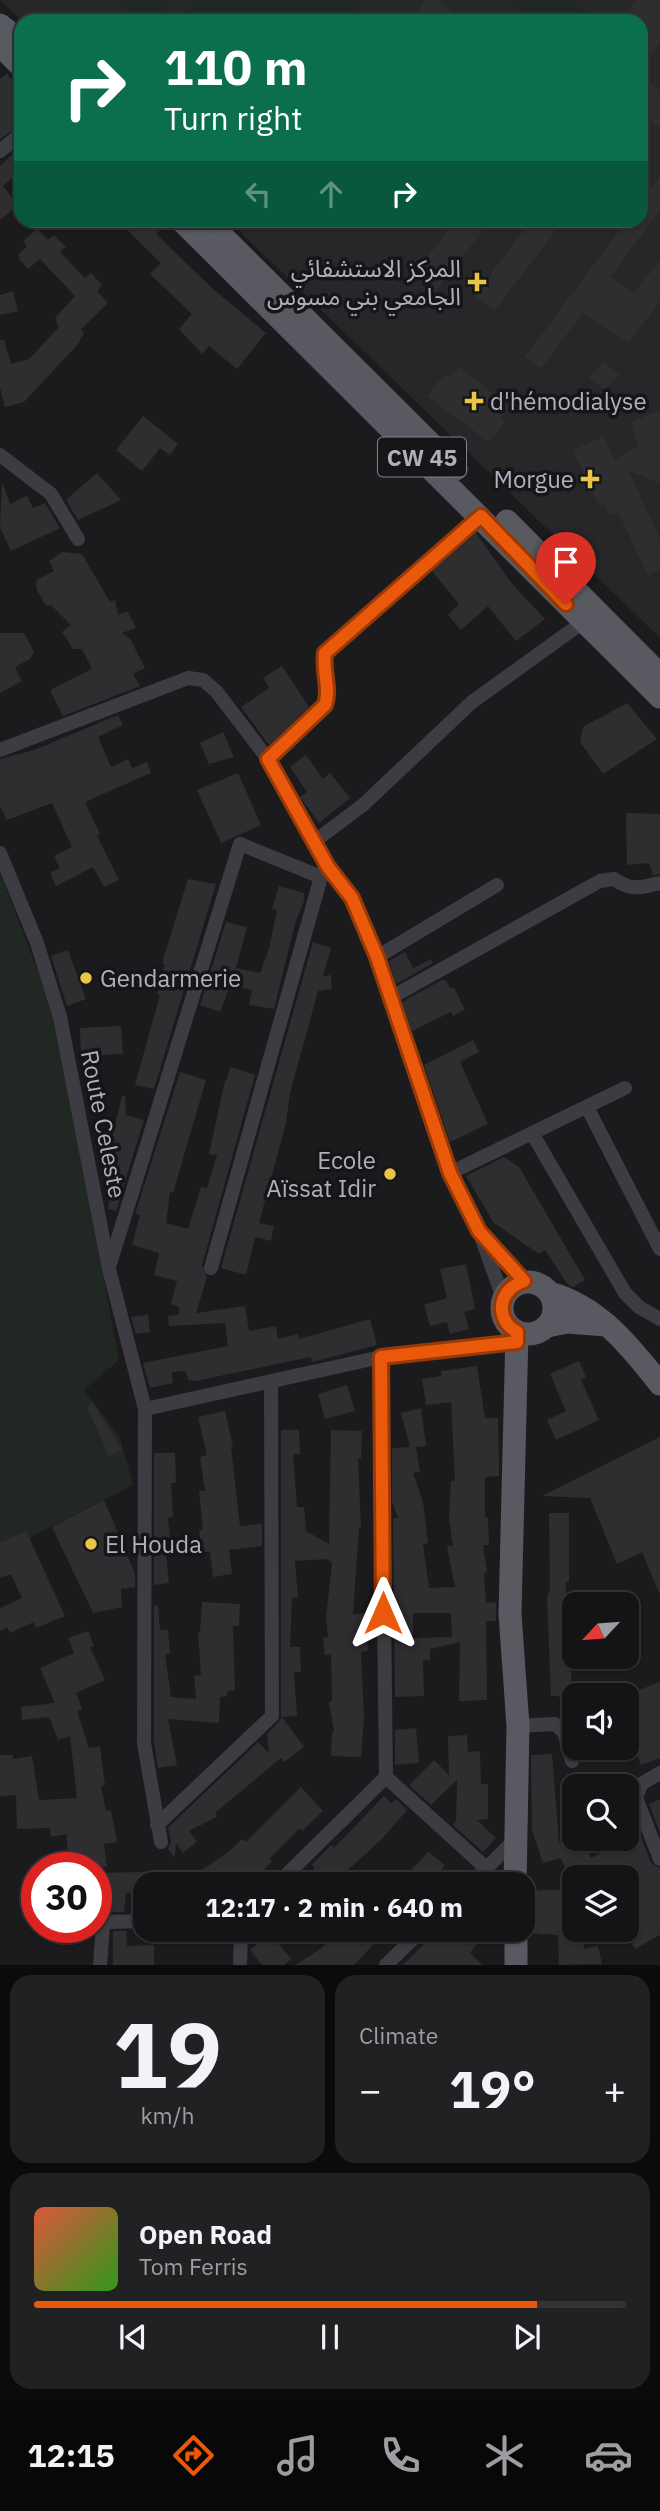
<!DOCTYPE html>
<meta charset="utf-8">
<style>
:root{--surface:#141416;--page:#212123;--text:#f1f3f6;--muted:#9d9ea1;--line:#333335;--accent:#ea580c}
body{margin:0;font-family:"IBM Plex Sans","Noto Sans Arabic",sans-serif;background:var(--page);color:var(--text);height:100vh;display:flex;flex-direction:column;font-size:26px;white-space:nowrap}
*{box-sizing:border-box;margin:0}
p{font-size:23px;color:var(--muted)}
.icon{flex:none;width:38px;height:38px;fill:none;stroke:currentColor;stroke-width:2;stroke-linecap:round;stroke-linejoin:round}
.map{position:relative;height:1965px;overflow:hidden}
.details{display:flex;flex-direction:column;gap:10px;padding:10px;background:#0b0b0c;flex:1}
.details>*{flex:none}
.guide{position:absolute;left:14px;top:14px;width:634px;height:214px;border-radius:21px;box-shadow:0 2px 5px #0004,0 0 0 2px var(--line);background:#0b6e4f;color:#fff;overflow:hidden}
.needle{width:46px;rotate:244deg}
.fabs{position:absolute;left:562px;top:1592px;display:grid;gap:14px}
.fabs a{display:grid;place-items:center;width:77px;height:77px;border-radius:14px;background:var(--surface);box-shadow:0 2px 5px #0004,0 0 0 2px var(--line);font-size:35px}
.speed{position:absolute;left:21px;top:1852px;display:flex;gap:14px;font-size:35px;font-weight:700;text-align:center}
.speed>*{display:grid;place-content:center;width:91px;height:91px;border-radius:50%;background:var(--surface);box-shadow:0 2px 5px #0004,0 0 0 2px var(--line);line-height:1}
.speed .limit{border:10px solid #d22;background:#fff;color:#111}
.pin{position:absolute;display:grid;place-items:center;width:60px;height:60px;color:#fff;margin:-72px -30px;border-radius:50% 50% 50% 0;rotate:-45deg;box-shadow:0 0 7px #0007}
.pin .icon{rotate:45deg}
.me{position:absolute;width:77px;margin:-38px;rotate:0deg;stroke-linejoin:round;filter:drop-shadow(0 0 5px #0008)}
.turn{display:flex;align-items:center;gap:24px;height:147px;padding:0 35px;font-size:32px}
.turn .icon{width:91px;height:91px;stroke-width:2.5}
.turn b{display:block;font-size:49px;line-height:60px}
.lanes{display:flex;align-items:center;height:66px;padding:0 35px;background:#0003;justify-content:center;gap:35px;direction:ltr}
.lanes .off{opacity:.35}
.big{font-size:52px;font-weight:700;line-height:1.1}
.details .card{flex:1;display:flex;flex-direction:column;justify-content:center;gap:10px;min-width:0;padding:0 24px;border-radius:21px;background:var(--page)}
.details .dial{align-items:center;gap:0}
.dial b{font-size:91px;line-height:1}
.song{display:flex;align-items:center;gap:21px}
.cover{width:84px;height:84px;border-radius:10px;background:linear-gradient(135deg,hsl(10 70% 55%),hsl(110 70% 35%))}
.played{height:7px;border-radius:4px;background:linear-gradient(90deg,var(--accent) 85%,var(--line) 85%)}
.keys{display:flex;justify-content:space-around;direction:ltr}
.heat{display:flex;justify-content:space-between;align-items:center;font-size:38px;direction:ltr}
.details .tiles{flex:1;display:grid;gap:10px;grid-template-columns:1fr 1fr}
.card:last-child{grid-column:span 2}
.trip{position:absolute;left:133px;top:1872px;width:402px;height:70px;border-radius:21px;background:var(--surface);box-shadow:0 2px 5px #0004,0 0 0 2px var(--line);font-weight:700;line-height:70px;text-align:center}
.menu{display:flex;height:112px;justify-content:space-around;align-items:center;background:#080809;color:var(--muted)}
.menu .icon{width:49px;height:49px}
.menu .current{color:var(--accent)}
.menu b{font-size:32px;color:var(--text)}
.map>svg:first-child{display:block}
.built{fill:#27272a}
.green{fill:#212823}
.building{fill:#2e2e31;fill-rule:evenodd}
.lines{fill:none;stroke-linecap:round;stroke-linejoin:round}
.minor{stroke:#3c3c42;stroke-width:14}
.primary{stroke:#585961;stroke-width:23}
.route-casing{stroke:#983908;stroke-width:18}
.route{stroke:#ea580c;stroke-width:12}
.poi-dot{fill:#e9c546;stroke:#161618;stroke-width:2.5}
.labels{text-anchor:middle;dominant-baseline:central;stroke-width:7;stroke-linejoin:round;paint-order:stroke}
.shield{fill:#161618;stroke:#80828b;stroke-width:2}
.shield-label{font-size:23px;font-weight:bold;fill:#aeb1bc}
.poi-label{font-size:24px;fill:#aeb1bc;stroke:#161618;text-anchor:end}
.street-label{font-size:24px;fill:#aeb1bc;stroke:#161618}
</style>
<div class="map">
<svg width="660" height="1965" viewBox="0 0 660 1965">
<rect width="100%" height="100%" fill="#1b1b1d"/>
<polygon class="built" points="0,0 660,0 660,638 229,221 640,220 640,21 22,21"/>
<g class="green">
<polygon points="125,0 173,0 157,21 140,21 120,6"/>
<polygon points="195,0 362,0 349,21 179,21"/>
<polygon points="508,0 572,0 600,21 536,21"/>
<polygon points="0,873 54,1013 119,1360 84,1390 120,1438 133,1485 0,1553"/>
</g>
<g class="building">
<polygon points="426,0 438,0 464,21 410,21"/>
<polygon points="637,0 660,0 660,43 640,69 640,21 621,21"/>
<polygon points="7,74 21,91 21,125 0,139 0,79"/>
<polygon points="640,76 660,90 660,128 640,113"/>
<polygon points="21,146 21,170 3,186 18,205 0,220 0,166"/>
<polygon points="660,176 660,210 610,277 634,293 660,260 660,301 629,343 583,313 541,368 525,357 627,220 640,220 640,203"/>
<polygon points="138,220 156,220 163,227 156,234 213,289 266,333 237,369 209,346 202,354 179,329 192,314 150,274 161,263 128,231"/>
<polygon points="456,220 491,220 434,293 413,276"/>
<polygon points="531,220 564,220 494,311 474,296"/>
<polygon points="37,229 48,240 54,235 66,247 60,252 85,278 91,273 102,285 97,291 108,303 81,329 84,333 78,344 24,402 5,407 0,388 0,340 4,340 11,364 29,359 59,327 55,318 75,296 40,259 28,269 19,259 19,254 27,246 23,241"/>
<polygon points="13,291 18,311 0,315 0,295"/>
<polygon points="603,362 619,374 604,390 589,378"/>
<polygon points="459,367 509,406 500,418 505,422 489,442 427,396 445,374 450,378"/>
<polygon points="660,410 660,483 628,470 660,539 660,569 648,576 618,512 610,515 605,505 600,507 573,450 604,436 615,460 638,446 631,422"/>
<polygon points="143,416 178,444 170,455 160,448 142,471 116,450"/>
<polygon points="97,473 121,500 78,520 66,500"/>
<polygon points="2,482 10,504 27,496 33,508 45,503 60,528 11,551 0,527"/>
<polygon points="476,533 513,585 545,619 516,641 488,606 461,630 448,615 459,604 432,571"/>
<polygon points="62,552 82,554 110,602 115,600 118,615 127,611 136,628 122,633 130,639 145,668 133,674 140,686 63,716 50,690 92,669 82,649 73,649 62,632 71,625 51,605 46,606 36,588 37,580 54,571 49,561"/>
<polygon points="0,633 24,633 34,652 30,659 15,667 22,681 0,693"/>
<polygon points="282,666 309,707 269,745 241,707 269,688 263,678"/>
<polygon points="627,703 657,739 603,774 580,742 583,727"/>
<polygon points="118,715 123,725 98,737 111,767 128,759 132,768 147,762 151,773 85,802 100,834 97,836 119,880 104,887 93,867 56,886 50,873 60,868 54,856 72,847 52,803 7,820 0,806 0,759 34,750"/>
<polygon points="223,732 234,757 209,764 200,743"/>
<polygon points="306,755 323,779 330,773 350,798 319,823 300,797 307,792 290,767"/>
<polygon points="238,773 261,825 221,843 197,790"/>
<polygon points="626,813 660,814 660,874 653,875 649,863 627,865"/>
<polygon points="188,879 216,884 154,1089 135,1085 160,995 157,994 165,964 162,963"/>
<polygon points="279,886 304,893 304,901 295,924 274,1009 249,1005 252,990 230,985 220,1012 200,1005 226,922 247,927 236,968 260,973 269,949 277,910 272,909"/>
<polygon points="313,942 331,948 323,976 331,975 332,989 318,991 290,1093 286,1123 259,1223 274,1226 271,1241 255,1237 246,1275 221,1268"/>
<polygon points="68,950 86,999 67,1006 51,956"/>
<polygon points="405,952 413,968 431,959 433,963 396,984 389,961"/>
<polygon points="442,980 446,980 450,988 454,987 465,1010 453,1016 451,1012 412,1031 402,1002"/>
<polygon points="121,1026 123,1054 81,1056 80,1028"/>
<polygon points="473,1040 479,1052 460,1062 488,1124 450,1142 424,1065"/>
<polygon points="231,1067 255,1075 202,1265 207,1277 196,1313 245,1306 249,1331 276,1326 278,1339 298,1334 299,1339 370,1319 377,1345 312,1362 311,1357 195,1381 188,1380 186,1371 172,1372 173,1383 150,1388 143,1363 228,1346 225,1323 169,1326 168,1316 179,1315 179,1307 171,1304 177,1281 154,1275 159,1253 132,1245 140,1215 135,1214 180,1072 206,1080 173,1193 170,1192 166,1223 188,1229 201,1187 207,1188 217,1155 209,1154 224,1085"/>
<polygon points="122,1096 125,1096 126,1115 144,1120 116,1211 108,1209 114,1178 103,1175"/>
<polygon points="504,1157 519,1167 585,1280 573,1287 568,1285 545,1250 539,1254 494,1223 466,1176"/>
<polygon points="466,1264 475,1309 464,1312 469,1329 450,1334 447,1322 430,1326 424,1305 447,1298 440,1269"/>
<polygon points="148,1315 150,1332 136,1334 131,1317"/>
<polygon points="579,1361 586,1377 581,1380 599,1420 556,1440 547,1420 566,1411 550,1374"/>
<path d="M477,1366L485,1418H498L499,1476L485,1477V1517H488L489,1545H483L487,1572L484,1573L486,1603L496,1602V1621H486L487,1700L459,1701L460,1642L430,1649V1660H423L424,1696L395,1697L393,1518H398L392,1502V1448L410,1447L401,1413L421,1408L426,1446L416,1447L420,1472L413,1473L423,1502L428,1543L423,1544L429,1588L455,1587L447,1546H453L449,1518L451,1481H455L451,1402L426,1405L422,1379L441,1376V1371ZM413,1613H451L452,1637L413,1638Z"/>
<polygon points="347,1385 355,1411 325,1419 318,1394"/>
<polygon points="93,1403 122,1450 109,1456 87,1407"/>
<polygon points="225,1411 233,1447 231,1447 240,1526 262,1524 262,1546 229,1550 232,1574 213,1577 210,1552 202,1552 199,1530 203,1530 199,1491 205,1491 200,1457 207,1455 198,1417"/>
<polygon points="281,1430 299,1430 300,1454 293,1454 297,1507 304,1507 306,1531 329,1544 331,1430 362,1431 361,1459 358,1458 361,1528 359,1528 353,1614 364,1613 368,1651 361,1652 364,1718 361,1757 331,1756 332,1732 334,1732 329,1702 332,1701 331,1654 325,1655 323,1638 328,1637 326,1617 332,1563 328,1559 295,1561 298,1597 292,1598 290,1647 300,1647 301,1672 294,1672 297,1716 282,1717 304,1747 284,1762 281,1758 215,1813 217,1817 189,1831 197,1842 183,1853 176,1843 175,1858 168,1849 171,1841 168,1828 258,1742 269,1753 267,1734 281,1719"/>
<polygon points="660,1437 660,1595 642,1552 617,1564 590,1498 542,1496"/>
<polygon points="154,1453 175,1453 176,1483 171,1483 173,1517 168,1518 172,1554 166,1554 169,1583 154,1585"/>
<polygon points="104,1500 135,1574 135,1587 121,1589 122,1607 93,1613 52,1527"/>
<polygon points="549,1513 569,1513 569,1582 565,1582 571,1630 571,1726 566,1721 559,1696 551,1696 547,1596 550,1590"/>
<polygon points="26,1531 65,1616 36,1628 34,1622 10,1633 7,1627 0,1631 0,1608 22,1598 11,1574 0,1578 0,1543"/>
<polygon points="202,1602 240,1604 239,1626 233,1626 235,1690 227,1691 227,1696 220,1697 219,1723 168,1719 177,1765 158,1768 154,1742 154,1606 158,1605 160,1630 168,1630 170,1654 165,1654 171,1697 196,1699 194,1676 201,1675 198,1632 200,1632"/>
<polygon points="88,1631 94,1646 90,1647 105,1680 76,1693 82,1709 77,1711 89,1748 100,1747 105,1785 101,1786 106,1811 111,1810 117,1842 104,1844 107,1867 70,1867 66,1834 51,1837 50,1828 17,1829 16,1795 0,1796 0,1755 13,1755 13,1759 32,1756 39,1800 77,1798 70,1736 58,1740 49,1717 22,1720 21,1707 55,1703 40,1668 74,1653 68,1638"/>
<polygon points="660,1682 660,1758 641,1765 630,1735 626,1736 626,1695"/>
<polygon points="416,1728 419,1763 395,1765 395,1730"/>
<polygon points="467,1735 468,1752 480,1751 481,1784 488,1784 488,1819 477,1820 496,1838 483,1852 453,1825 456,1821 457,1780 431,1805 409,1785 434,1760 449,1775 448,1736"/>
<polygon points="552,1754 559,1843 583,1839 591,1858 616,1845 614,1841 626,1839 626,1814 631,1812 651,1863 660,1868 660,1935 635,1949 626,1934 626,1878 569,1878 561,1858 543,1863 532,1830 531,1755"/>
<polygon points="301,1787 323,1811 302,1831 300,1828 269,1859 272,1861 255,1879 248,1872 229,1885 203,1885 196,1874 228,1852 242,1839 246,1842"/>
<polygon points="384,1796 391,1803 396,1799 407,1810 382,1839 331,1885 299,1885 315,1868 312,1865 331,1845 334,1848"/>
<polygon points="660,1799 660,1833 649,1804"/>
<polygon points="428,1852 445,1865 435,1878 428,1885 397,1885"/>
<polygon points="145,1872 145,1892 126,1893 124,1912 111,1912 110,1904 96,1905 96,1873"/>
<polygon points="555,1890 574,1890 574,1935 583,1935 584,1949 598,1946 602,1964 559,1965 558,1935 530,1933 528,1924 523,1918 523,1896 527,1891"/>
<polygon points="339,1930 377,1930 368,1940 373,1945 354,1965 295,1965 322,1948"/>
<polygon points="438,1930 471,1930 481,1938 470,1953 482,1965 403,1965"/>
<polygon points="113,1931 126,1931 127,1946 154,1945 154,1965 113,1965"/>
<polygon points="270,1933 291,1959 284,1965 262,1965 250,1950"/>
</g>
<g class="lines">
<g class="minor">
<polyline points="0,151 21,134"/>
<polyline points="0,455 51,494 78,539"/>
<polyline points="0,750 188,678 203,680 216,691 268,759 328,867 352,898 377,957 450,1173 479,1231 503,1298"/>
<path d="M268,759L325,705C332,688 322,672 325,653L481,516"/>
<polyline points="315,841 363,805 472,702 583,622"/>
<polyline points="0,853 37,943 60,1017 109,1269 145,1409 144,1743 161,1842"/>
<polyline points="377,957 497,885"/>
<path d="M390,998L600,881L614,879C631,891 640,888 660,883"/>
<polyline points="587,1107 660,1249"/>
<polyline points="532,1133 625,1293 639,1307 660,1319"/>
<polyline points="450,1173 625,1088"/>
<polyline points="484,1237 524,1281"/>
<polyline points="110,1264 240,844 321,877"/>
<polyline points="211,1268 321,877 326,870"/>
<polyline points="145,1409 381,1357 517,1342"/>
<polyline points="518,1726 555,1724 564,1732 572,1761"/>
<polyline points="660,1773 641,1784 636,1798 660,1859"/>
<polyline points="386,1777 486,1868"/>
<polyline points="157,1825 272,1716 271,1381"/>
<polyline points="276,1885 386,1777 381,1357"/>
<polyline points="469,1885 515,1840"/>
<polyline points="100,1965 103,1926 108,1922 145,1921"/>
<polyline points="240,1965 241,1930"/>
<polyline points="386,1965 422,1930"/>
</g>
<g class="primary">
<polyline points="0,25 21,42"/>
<polyline points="0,45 21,66"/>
<polyline points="181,220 660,697"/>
<polyline points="206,220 456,469"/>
<polyline points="507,521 660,675"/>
<circle cx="528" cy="1308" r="26"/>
<path d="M550,1293C599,1307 629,1345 660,1384"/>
<polyline points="547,1326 567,1322 607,1325"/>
<polyline points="515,1885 518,1726 510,1614 517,1332"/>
<polyline points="516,1930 516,1965"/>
</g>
</g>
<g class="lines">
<defs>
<path id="route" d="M383,1613L381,1357L517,1342V1332C493,1318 499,1289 524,1281L479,1231L450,1173L377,957L352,898L328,867L268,759L325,705C331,688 322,672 325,653L481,516L566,604"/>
</defs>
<use href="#route" class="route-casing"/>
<use href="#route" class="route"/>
</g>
<g class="poi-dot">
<path d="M473.5 271.5h7v7h7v7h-7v7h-7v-7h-7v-7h7z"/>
<path d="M470.5 390.5h7v7h7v7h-7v7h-7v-7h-7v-7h7z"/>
<path d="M586.5 468.5h7v7h7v7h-7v7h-7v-7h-7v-7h7z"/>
<circle cx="86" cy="978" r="7"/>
<circle cx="390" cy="1174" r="7"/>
<circle cx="91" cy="1544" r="7"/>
</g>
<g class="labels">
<rect class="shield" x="378" y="437.5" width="88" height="39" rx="5"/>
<g class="shield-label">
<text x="422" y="457">CW 45</text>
</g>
<g class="poi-label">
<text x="461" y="268">المركز الاستشفائي<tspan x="461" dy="28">الجامعي بني مسوس</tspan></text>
<text x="490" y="401" text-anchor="start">d'hémodialyse</text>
<text x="574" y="479">Morgue</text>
<text x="100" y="978" text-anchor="start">Gendarmerie</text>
<text x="376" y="1160">Ecole<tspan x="376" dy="28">Aïssat Idir</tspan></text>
<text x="105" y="1544" text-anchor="start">El Houda</text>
</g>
<g class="street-label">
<text transform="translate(104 1124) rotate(79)">Route Celeste</text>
</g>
</g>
</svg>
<div class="fabs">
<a><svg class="needle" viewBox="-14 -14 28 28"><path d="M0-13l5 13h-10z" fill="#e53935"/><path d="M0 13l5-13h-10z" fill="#9d9ea1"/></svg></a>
<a><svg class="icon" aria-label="sound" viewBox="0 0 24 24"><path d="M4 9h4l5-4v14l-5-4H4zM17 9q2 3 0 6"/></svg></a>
<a><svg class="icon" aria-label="search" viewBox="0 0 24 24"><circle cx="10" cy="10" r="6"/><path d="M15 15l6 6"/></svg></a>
<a><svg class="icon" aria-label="layers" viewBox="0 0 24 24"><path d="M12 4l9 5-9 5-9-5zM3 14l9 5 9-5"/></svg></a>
</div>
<div class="speed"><div class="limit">30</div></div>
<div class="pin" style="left:566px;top:604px;background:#d93025"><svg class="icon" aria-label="arrive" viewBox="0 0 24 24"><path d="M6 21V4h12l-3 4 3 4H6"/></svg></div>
<svg class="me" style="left:383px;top:1613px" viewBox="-20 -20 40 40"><path d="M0-17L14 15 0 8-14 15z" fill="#ea580c" stroke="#fff" stroke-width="4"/></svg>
<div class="trip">12:17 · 2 min · 640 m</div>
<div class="guide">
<div class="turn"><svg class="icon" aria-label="right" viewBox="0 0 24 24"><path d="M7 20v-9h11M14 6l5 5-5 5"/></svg><div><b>110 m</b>Turn right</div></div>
<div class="lanes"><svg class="icon off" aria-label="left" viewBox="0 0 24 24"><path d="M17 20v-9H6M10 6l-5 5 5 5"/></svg><svg class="icon off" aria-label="ahead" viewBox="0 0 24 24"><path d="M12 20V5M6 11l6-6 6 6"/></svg><svg class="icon" aria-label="right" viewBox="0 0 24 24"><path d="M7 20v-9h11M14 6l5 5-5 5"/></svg></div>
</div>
</div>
<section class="details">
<div class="tiles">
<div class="card dial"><b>19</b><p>km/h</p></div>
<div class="card"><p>Climate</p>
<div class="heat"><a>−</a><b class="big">19°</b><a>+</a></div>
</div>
<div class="card">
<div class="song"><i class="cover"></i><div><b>Open Road</b><p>Tom Ferris</p></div></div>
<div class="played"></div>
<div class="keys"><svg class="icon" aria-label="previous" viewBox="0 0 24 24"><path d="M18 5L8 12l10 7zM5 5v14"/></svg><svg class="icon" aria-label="pause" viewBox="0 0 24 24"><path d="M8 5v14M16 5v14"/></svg><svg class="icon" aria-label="next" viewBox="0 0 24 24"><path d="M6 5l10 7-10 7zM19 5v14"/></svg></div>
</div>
</div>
</section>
<nav class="menu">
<b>12:15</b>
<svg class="icon current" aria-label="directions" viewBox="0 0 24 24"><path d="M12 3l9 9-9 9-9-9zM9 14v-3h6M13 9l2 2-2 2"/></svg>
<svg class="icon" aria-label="music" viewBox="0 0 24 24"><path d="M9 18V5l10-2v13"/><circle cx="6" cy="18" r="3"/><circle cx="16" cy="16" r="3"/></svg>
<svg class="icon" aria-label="phone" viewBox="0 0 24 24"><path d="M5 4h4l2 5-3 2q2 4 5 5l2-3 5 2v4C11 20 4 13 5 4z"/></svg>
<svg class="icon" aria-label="climate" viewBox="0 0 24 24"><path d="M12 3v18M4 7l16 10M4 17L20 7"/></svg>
<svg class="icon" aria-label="car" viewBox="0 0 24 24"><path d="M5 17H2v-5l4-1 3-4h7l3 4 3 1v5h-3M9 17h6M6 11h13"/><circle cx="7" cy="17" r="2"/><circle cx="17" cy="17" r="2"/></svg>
</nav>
